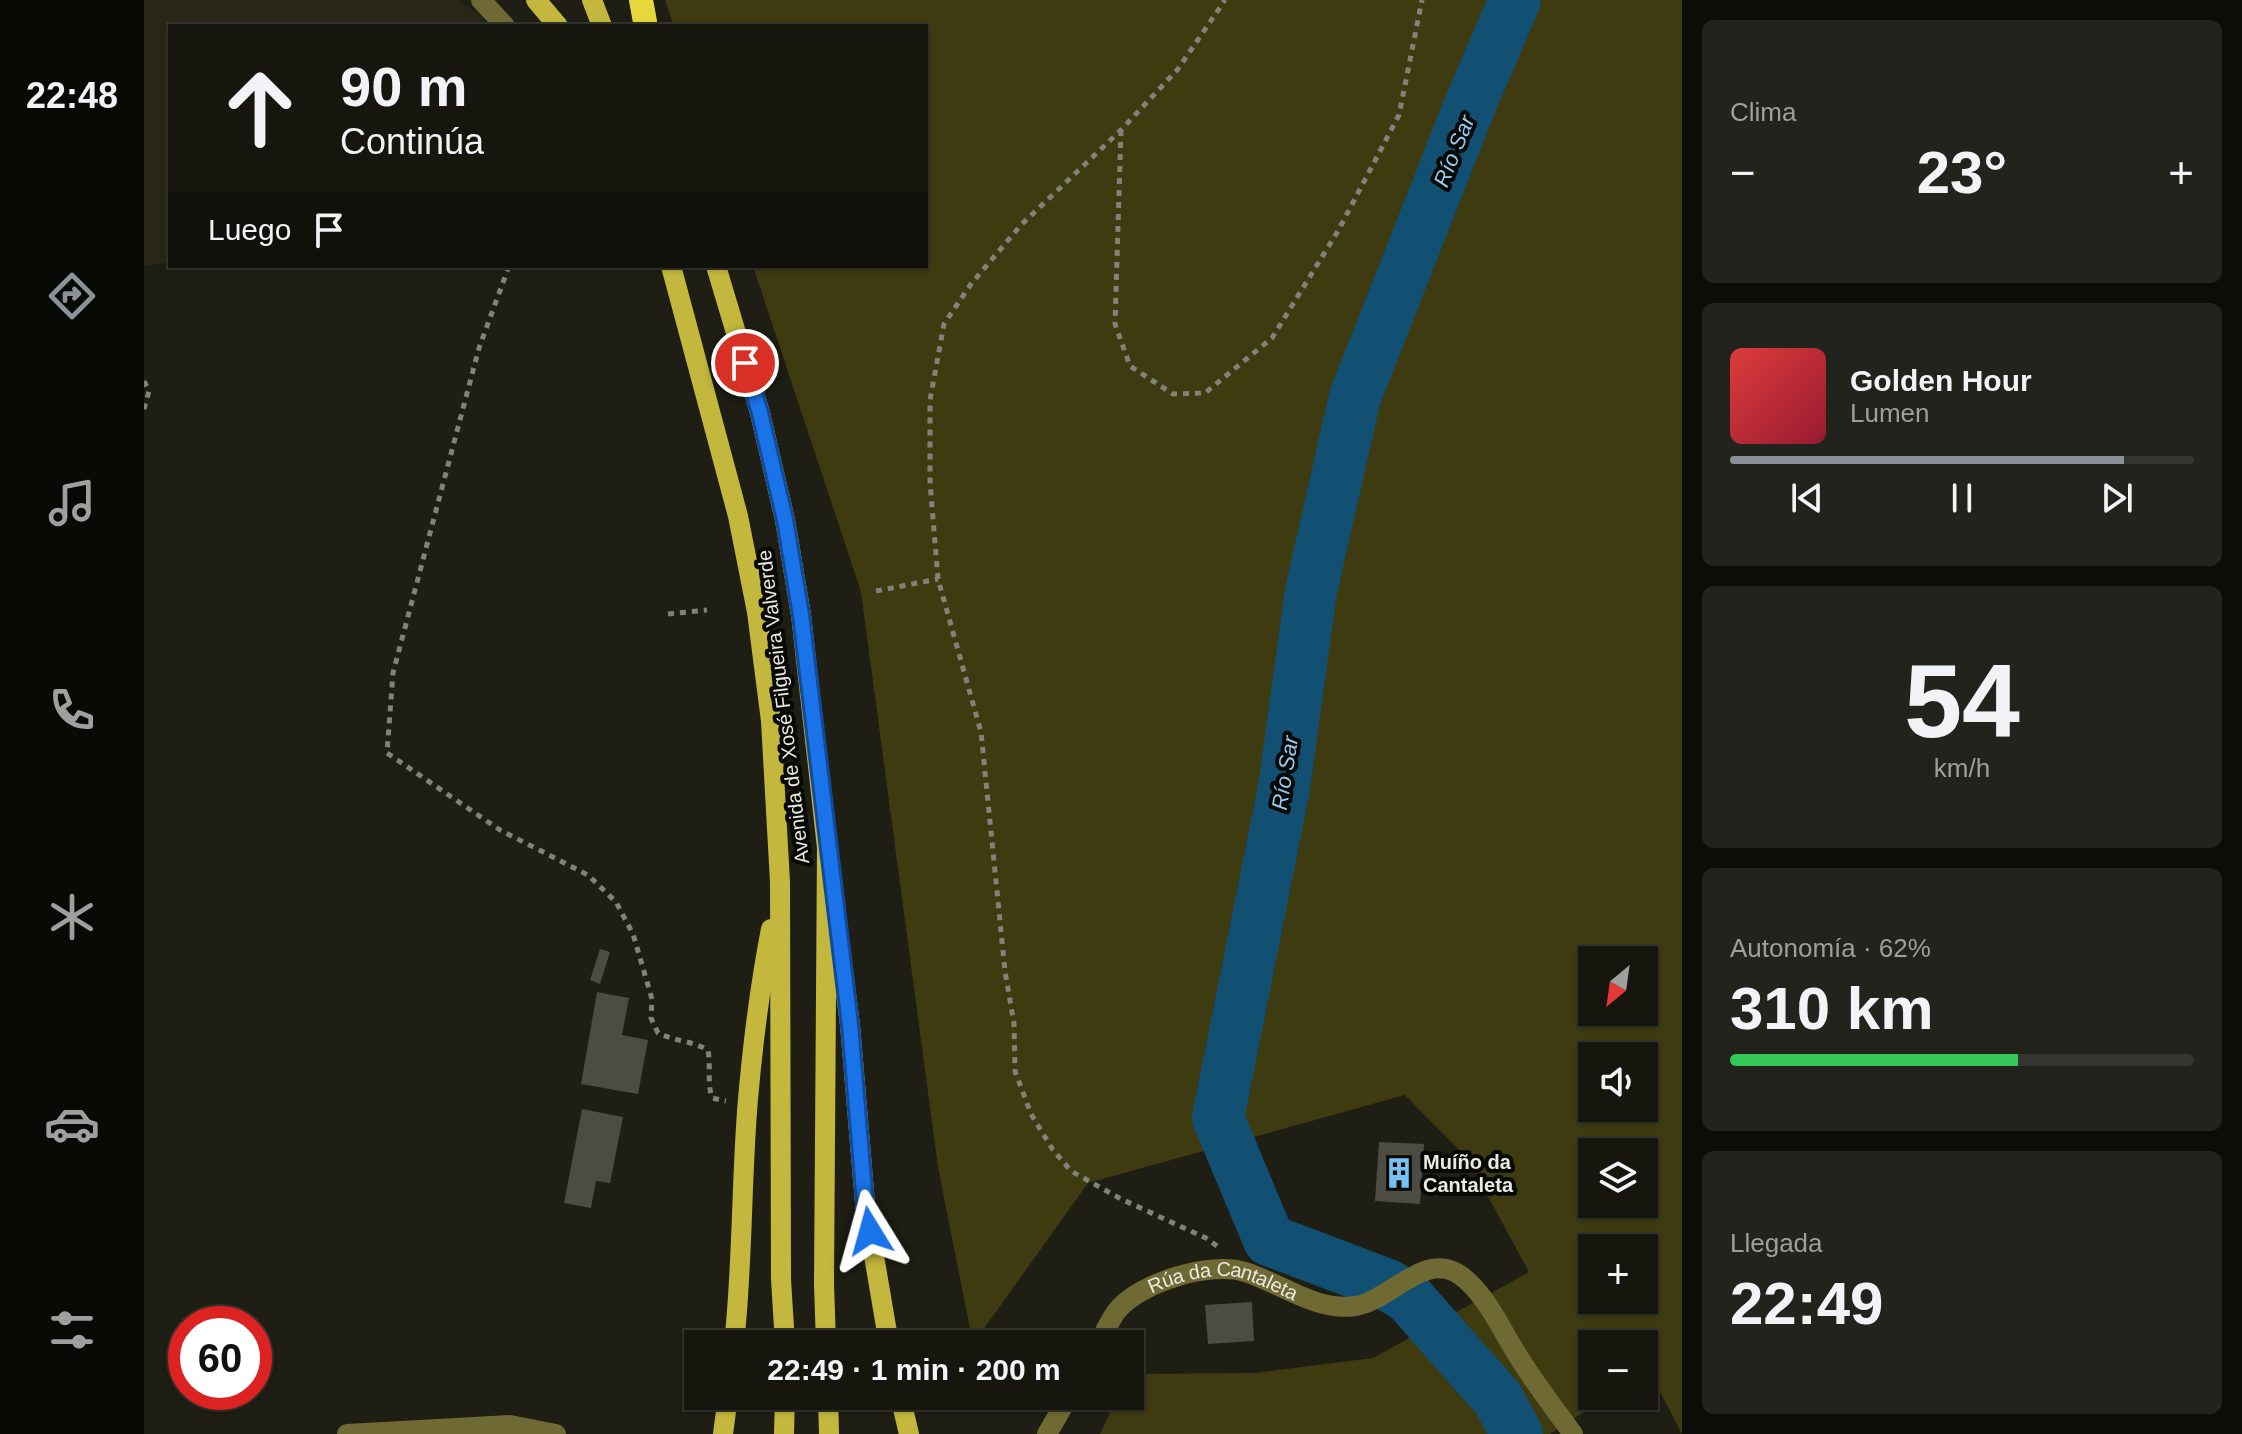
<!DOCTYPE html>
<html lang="es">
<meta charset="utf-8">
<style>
:root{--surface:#16160f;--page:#23231d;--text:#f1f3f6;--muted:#9e9f9e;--line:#35352f;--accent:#8c9099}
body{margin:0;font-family:Helvetica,sans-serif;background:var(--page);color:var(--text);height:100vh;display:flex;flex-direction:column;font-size:30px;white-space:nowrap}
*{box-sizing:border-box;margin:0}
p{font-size:26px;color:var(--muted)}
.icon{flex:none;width:44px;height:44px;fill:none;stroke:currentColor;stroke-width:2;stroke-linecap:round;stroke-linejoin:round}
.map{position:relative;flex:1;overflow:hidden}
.panel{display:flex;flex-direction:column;gap:20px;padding:20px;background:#0c0c08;width:560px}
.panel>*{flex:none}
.top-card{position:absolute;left:24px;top:24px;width:760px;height:244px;border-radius:0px;box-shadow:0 2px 6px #0004,0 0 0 2px var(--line);background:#16160f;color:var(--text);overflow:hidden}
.needle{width:52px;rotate:209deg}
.tools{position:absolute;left:1434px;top:946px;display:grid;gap:16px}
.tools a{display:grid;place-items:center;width:80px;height:80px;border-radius:0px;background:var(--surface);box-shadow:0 2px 6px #0004,0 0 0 2px var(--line);font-size:40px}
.speed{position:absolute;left:24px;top:1306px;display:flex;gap:16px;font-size:40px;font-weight:700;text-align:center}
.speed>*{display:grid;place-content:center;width:104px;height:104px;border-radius:50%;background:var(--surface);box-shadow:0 2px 6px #0004,0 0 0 2px var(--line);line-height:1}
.speed .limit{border:12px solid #d22;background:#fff;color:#111}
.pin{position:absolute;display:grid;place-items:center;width:68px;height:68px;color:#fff;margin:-34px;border:4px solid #fff;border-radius:50%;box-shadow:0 2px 8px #0007}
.me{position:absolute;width:88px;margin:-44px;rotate:352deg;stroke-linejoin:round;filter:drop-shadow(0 0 6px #0008)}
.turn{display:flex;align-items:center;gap:28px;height:168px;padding:0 40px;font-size:36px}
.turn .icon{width:104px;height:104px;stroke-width:2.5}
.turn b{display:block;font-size:56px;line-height:68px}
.then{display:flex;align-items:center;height:76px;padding:0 40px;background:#0003;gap:16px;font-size:30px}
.big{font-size:60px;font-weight:800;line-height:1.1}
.panel .widget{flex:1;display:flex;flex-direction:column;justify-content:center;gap:12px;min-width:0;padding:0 28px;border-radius:12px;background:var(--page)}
.panel .dial{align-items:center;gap:0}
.dial b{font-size:104px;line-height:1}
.song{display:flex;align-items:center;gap:24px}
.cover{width:96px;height:96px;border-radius:12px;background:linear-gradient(135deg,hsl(0 70% 55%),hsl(350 70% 35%))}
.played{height:8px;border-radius:4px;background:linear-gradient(90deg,var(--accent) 85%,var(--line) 85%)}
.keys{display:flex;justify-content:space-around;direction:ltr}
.heat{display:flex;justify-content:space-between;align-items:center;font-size:44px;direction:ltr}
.charge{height:12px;border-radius:6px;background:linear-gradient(90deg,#34c759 62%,var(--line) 0)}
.trip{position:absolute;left:540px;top:1330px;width:460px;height:80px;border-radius:0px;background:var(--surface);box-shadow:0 2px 6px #0004,0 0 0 2px var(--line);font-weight:800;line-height:80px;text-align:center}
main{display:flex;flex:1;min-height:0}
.tab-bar{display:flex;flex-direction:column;width:144px;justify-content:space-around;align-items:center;background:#090906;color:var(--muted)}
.tab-bar .icon{width:56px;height:56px}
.tab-bar .on{color:var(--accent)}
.tab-bar b{font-size:36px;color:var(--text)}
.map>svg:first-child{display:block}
.built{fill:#282717}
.green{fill:#3e3b11;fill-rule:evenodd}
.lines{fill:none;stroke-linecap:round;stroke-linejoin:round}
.river{stroke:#114f73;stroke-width:52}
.building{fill:#4d4c42}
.path{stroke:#82827a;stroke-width:5;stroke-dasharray:6 6;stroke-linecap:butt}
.minor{stroke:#6f6a34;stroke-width:20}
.major{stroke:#c3b83d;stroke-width:20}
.highway{stroke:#e5d73c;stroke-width:24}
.route-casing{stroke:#114b97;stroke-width:20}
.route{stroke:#1a73e8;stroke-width:14}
.labels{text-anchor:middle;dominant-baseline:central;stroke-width:8;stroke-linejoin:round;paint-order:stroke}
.street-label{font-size:20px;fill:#eaeae3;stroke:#080805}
.poi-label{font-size:20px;font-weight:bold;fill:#eaeae3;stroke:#080805;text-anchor:start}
.water-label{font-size:22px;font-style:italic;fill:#91c9f1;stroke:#080805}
</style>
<main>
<nav class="tab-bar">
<b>22:48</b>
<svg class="icon on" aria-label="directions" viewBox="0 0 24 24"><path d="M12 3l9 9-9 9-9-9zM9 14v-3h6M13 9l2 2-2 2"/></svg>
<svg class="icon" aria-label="music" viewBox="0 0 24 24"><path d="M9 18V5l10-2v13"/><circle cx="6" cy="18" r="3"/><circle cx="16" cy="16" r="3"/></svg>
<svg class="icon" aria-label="phone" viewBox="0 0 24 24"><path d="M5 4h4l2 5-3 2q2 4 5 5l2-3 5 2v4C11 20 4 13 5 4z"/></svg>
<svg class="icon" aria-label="climate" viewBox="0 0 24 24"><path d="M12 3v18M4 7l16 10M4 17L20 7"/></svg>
<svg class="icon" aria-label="car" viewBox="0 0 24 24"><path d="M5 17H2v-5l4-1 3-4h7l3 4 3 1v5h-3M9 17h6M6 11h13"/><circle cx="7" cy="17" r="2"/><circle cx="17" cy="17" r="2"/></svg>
<svg class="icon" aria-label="filters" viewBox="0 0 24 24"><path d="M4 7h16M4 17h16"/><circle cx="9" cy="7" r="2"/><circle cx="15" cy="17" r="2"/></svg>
</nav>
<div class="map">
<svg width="1538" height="1434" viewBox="0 0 1538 1434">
<rect width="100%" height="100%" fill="#1e1e14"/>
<polygon class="built" points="0,0 314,0 335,14 343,26 26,26 26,262 0,266"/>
<path class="green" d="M521,0H1538V1434L1505,1371L1500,1374V1344H1448V1396H1465L1406,1434H956L974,1396H986V1374L1110,1373L1229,1358L1385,1272L1323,1158L1261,1095L944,1183L829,1344L794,1167L717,592L609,266H782V26H530ZM1448,960H1500V1012H1448ZM1448,1056H1500V1108H1448ZM1448,1152H1500V1204H1448ZM1448,1248H1500V1300H1448Z"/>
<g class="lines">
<polyline class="river" points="1371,0 1326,105 1211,397 1167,591 1140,788 1074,1118 1125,1240 1244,1285 1265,1298 1354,1399 1373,1434"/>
</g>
<g class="building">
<polygon points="456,949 466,952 456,984 446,980"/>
<polygon points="453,992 485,998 478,1035 504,1040 494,1094 437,1084"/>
<polygon points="438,1109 479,1117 466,1183 452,1181 447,1208 420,1203"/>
<polygon points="1235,1142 1280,1144 1276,1204 1231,1201"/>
<polygon points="1108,1302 1110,1341 1064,1344 1061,1305"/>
</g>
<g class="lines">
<g class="path">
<polyline points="977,130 971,324 986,366 1029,394 1061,393 1128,338 1194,231 1255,115 1278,0"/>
<path d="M365,266L335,348L249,673L243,753L356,830L444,875L472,902L489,934L508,999L507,1018L514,1033C531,1041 548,1041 564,1050C567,1067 563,1082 568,1098L582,1101"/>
<polyline points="0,381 5,391 0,409"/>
<polyline points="732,591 794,579"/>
<polyline points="524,614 563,610"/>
<polyline points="1073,1246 1062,1238 977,1199 927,1171 909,1150 887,1114 871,1071 870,1024 861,971 837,732 794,579 786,482 786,400 800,324 827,284 877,225 977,130 1034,69 1081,0"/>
</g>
<g class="minor">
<polyline points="337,0 361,26"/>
<path id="s1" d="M954,1344C960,1334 965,1322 972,1312C995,1282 1067,1261 1101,1272C1137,1283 1172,1312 1211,1306C1246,1301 1281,1250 1316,1275C1343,1294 1358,1332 1376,1359C1392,1385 1411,1409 1429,1434"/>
<polyline points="203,1434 366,1425 412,1434"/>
<polyline points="903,1434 925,1396"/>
</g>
<g class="major">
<polyline points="392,0 414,26"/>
<polyline points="448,0 458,26"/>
<polyline points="527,266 594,516 613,612 627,721 636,882 637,1279 641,1344"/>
<polyline points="572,266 616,413 641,520 657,615 675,775 683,848 680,1284 682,1344"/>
<polyline points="693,924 706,1025 721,1203 745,1344"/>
<path d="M590,1344C599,1263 597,1181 604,1099C609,1042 616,986 627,929"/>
<polyline points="684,1396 685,1434"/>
<polyline points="756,1396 765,1434"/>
<polyline points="579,1434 584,1396"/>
<polyline points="640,1434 641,1396"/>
</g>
<polyline class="highway" points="497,0 501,22"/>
</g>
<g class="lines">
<defs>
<polyline id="route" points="601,363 616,413 641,520 657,615 706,1025 721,1203 726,1231"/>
</defs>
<use href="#route" class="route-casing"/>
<use href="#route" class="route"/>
</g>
<defs>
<symbol id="building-bare" viewBox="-9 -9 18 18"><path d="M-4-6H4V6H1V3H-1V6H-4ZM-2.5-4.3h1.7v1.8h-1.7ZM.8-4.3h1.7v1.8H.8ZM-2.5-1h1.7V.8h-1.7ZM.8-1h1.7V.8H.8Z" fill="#73c1f5" stroke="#080805" stroke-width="2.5" paint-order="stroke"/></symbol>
</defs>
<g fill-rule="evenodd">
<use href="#building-bare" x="1233" y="1151" width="44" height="44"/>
</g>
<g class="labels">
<g class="street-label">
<text transform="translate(639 707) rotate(-97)">Avenida de Xosé Filgueira Valverde</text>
<text stroke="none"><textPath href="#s1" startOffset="156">Rúa da Cantaleta</textPath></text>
</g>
<g class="poi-label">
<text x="1279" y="1162">Muíño da<tspan x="1279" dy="23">Cantaleta</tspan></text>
</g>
<g class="water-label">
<text transform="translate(1310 151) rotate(-68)">Río Sar</text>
<text transform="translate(1141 773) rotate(-81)">Río Sar</text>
</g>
</g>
</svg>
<div class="tools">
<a><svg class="needle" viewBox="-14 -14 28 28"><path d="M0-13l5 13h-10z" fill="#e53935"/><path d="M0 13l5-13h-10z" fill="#9e9f9e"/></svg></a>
<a><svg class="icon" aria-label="sound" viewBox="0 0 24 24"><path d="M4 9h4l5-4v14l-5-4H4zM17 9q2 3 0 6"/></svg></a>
<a><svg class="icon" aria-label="layers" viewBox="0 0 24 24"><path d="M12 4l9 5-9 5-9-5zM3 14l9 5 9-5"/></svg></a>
<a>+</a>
<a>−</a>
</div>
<div class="speed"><div class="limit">60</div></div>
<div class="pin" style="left:601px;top:363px;background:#d93025"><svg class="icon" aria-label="arrive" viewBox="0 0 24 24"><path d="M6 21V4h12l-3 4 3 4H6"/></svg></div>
<svg class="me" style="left:726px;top:1231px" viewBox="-20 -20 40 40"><path d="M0-17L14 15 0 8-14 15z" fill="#1a73e8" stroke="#fff" stroke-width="4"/></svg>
<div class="trip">22:49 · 1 min · 200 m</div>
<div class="top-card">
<div class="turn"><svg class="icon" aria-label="ahead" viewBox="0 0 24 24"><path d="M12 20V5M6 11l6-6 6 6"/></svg><div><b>90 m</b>Continúa</div></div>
<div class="then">Luego<svg class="icon" aria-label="arrive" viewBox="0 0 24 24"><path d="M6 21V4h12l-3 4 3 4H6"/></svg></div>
</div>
</div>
<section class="panel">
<div class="widget"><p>Clima</p>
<div class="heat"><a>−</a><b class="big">23°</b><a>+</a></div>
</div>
<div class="widget">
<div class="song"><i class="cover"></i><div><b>Golden Hour</b><p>Lumen</p></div></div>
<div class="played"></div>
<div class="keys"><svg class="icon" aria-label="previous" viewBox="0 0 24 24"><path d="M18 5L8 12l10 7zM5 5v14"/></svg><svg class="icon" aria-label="pause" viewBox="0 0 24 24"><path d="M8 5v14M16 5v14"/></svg><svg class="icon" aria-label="next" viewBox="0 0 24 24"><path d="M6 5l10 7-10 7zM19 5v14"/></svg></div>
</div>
<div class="widget dial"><b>54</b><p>km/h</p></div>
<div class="widget"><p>Autonomía · 62%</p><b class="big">310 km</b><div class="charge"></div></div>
<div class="widget"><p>Llegada</p><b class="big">22:49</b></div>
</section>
</main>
